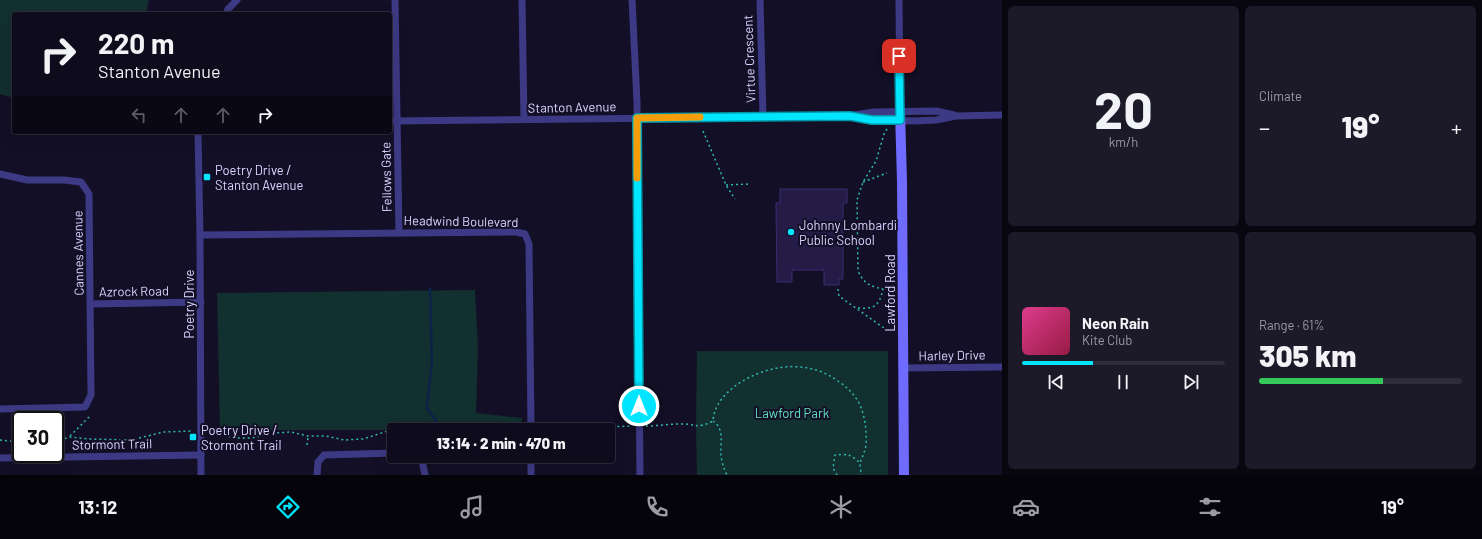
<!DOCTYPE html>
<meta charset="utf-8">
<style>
:root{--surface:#0e0b1c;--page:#1c1929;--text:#f1f3f6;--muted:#9b9ba3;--line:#2e2b3b;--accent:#00e5ff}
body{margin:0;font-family:Barlow,sans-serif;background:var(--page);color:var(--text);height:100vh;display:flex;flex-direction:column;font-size:15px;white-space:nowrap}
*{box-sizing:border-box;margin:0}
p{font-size:13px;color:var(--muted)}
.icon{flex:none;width:22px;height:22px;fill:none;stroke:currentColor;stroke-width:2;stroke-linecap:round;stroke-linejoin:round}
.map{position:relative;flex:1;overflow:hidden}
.sheet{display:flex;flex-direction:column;gap:6px;padding:6px;background:#08060f;width:480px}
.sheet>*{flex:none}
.guide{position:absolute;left:12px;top:12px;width:380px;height:122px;border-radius:4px;box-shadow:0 4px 16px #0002,0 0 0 1px var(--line);background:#0e0b1c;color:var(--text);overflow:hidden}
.speed{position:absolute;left:12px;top:411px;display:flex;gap:8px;font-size:20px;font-weight:700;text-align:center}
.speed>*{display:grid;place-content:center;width:52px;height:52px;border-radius:50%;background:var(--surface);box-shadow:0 4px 16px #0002,0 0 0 1px var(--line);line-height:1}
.speed .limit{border:2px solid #111;border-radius:6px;background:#fff;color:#111}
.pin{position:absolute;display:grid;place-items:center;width:34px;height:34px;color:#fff;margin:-17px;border-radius:8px;box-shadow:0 2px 6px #0006}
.me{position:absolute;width:44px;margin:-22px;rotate:0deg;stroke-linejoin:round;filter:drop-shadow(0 0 3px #0008)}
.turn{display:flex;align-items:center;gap:14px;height:84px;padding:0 20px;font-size:18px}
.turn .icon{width:52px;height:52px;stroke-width:2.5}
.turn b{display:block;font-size:28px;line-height:34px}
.lanes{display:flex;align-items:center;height:38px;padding:0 20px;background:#0003;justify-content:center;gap:20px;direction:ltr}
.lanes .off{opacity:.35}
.big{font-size:30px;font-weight:800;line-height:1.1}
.sheet .widget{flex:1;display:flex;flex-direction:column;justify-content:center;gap:6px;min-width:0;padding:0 14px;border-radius:6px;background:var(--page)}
.sheet .dial{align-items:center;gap:0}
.dial b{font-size:52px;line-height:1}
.song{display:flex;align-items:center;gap:12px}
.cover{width:48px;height:48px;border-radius:6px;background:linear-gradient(135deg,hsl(330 70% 55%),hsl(340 70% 35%))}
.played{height:4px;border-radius:2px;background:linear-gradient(90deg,var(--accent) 35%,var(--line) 35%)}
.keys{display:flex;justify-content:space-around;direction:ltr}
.heat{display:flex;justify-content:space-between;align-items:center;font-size:22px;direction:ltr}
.charge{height:6px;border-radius:3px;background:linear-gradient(90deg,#34c759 61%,var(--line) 0)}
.sheet .tiles{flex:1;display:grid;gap:6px;grid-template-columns:repeat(2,1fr)}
.trip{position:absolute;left:387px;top:423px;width:228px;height:40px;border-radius:4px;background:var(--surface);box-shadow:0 4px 16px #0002,0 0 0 1px var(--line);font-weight:800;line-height:40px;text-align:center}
.tabs{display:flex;height:64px;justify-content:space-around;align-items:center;background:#06040b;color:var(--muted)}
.tabs .icon{width:28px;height:28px}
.tabs .active{color:var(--accent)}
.tabs b{font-size:18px;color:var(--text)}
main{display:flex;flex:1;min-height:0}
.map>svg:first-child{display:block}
.green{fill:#12302f}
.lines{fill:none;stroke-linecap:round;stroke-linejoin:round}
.stream{stroke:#0c2248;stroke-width:2.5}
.building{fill:#241b47;stroke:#3b2d73}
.path{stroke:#2fb8b0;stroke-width:1.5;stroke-dasharray:2 3;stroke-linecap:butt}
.street{stroke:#3d3a85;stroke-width:7}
.secondary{stroke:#6f6bff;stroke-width:10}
.route-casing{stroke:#0095a6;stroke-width:10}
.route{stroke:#00e5ff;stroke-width:7}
.slow{stroke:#f59e0b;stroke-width:7}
.poi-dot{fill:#00e5ff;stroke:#130f26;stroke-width:1.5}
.labels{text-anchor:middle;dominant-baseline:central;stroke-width:4;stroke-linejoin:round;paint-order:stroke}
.street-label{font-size:13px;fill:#d9d4ff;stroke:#130f26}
.poi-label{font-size:13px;fill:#d9d4ff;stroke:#130f26;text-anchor:start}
.park-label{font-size:13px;fill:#5fe0c0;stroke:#130f26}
</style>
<main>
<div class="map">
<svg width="1002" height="475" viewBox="0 0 1002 475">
<rect width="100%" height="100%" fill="#130f26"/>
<g class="green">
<polygon points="0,0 149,0 146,14 14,14 14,98 0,94"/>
<polygon points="475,290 478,347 476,413 522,418 520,430 220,430 217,293"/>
<polygon points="697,351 888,351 888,475 697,475 696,429"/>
</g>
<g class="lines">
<polyline class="stream" points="430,288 432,363 427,408 441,428"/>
</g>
<polygon class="building" points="780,189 847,189 847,203 843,203 843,279 839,279 839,285 824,285 824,270 792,270 792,282 777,282 776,203 780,203"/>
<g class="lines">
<g class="path">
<path d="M887,129L884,134L876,161L863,182L857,200L858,271C865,286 873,287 888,290"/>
<polyline points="703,131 726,185 735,199"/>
<polyline points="863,182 887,173"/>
<polyline points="726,185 750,184"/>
<polyline points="838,289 839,296 888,331"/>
<path d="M858,308C875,309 879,306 883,289"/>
<path d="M713,421C725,429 720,444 721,456C722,463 724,469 727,475"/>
<path d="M646,426C657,426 668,424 679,424C696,423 695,430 713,421C714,405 725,393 738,384C768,364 808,359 838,381C847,387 854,394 859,403C865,415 867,432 866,445C865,452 862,457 860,463C860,466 861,471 861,475"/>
<polyline points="538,429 570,425 584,428 632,426"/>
<polyline points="453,430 482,424 492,425 507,430"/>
<polyline points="509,430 523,429"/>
<polyline points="209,431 214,431 233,438 252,438 273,433 291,432 308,436 326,436 344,440 363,439 403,426 413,425 429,430"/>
<polyline points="70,436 90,416"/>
<polyline points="0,440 21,442"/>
<polyline points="55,441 70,437 89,439 131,440 164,432 193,431"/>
<polyline points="307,445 308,437"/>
<path d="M837,475L833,468L835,455C848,454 850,454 860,463"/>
</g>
<g class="street">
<polyline points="395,0 399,233"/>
<polyline points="522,0 524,119"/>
<polyline points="632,0 637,102 640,475"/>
<polyline points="760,0 763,117"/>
<polyline points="899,0 900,111"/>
<polyline points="226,14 228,9 237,0"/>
<polyline points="855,115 873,112 936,111 954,115"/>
<polyline points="390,121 850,116 872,120 915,121 936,120 956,116 1002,115"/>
<polyline points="198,132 200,235 201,475"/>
<polyline points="0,174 27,180 64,180 81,182 89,194 91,395 85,407 0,409"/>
<polyline points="200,235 516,232 525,234 529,244 531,430"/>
<polyline points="91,304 201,302"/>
<polyline points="903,368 1002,367"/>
<polyline points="417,456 422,460 425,475"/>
<polyline points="531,456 531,475"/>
<polyline points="0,458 201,455"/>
<polyline points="317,475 318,462 324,455 394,453"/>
</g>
<polyline class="secondary" points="900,111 902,182 904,475"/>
</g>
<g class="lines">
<defs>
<polyline id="route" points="639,406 637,118 850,116 872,120 900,120 899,56"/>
</defs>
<use href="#route" class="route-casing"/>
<use href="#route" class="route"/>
<polyline class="slow" points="637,178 637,118 700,117"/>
</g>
<g class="poi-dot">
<rect x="203" y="173" width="8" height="8" rx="2"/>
<circle cx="791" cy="232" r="4"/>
<rect x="189" y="433" width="8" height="8" rx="2"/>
</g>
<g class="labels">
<g class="street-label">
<text transform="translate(749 59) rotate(-92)">Virtue Crescent</text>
<text transform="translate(572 107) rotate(-1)">Stanton Avenue</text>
<text transform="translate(386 177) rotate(-91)">Fellows Gate</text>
<text transform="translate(461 221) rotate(1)">Headwind Boulevard</text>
<text transform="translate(78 253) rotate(-91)">Cannes Avenue</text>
<text transform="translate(134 291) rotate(-1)">Azrock Road</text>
<text transform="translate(890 293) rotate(-90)">Lawford Road</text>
<text transform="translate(189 304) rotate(-90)">Poetry Drive</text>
<text transform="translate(952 355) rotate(-1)">Harley Drive</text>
<text transform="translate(112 444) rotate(-1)">Stormont Trail</text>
</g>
<g class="poi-label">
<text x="215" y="170">Poetry Drive /<tspan x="215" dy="15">Stanton Avenue</tspan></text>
<text x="799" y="225">Johnny Lombardi<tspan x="799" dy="15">Public School</tspan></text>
<text x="201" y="430">Poetry Drive /<tspan x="201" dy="15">Stormont Trail</tspan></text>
</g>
<g class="park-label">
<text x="792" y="413">Lawford Park</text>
</g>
</g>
</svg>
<div class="speed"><div class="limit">30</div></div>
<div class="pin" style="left:899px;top:56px;background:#d93025"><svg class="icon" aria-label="arrive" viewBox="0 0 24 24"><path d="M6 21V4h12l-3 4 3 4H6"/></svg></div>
<svg class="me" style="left:639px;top:406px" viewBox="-20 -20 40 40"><circle r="17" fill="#00e5ff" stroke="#fff" stroke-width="3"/><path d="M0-11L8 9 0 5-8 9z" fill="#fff"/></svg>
<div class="trip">13:14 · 2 min · 470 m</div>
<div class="guide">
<div class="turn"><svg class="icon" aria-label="right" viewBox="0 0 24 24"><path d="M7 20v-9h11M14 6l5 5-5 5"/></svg><div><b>220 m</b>Stanton Avenue</div></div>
<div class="lanes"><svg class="icon off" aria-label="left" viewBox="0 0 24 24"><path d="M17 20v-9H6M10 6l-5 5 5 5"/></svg><svg class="icon off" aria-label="ahead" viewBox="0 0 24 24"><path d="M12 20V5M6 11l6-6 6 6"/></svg><svg class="icon off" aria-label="ahead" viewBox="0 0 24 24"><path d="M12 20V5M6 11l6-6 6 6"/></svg><svg class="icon" aria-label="right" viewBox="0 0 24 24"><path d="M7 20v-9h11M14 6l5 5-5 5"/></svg></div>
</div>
</div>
<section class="sheet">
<div class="tiles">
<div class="widget dial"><b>20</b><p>km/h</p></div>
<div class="widget"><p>Climate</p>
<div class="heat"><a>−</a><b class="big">19°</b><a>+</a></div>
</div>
<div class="widget">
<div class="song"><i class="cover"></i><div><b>Neon Rain</b><p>Kite Club</p></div></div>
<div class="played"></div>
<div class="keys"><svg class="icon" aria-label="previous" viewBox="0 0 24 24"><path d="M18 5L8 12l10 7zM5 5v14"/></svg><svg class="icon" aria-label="pause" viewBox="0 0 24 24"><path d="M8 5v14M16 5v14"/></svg><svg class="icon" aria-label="next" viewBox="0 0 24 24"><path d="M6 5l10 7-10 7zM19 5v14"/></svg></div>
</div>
<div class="widget"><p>Range · 61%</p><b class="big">305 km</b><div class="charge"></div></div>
</div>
</section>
</main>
<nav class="tabs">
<b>13:12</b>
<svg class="icon active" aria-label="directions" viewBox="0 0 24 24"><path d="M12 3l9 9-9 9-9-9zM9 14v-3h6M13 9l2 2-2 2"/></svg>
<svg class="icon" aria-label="music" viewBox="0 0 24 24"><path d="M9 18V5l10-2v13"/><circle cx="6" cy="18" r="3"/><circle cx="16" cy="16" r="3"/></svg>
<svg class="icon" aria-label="phone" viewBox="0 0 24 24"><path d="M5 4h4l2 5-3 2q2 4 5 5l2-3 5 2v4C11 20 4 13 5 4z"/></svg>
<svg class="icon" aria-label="climate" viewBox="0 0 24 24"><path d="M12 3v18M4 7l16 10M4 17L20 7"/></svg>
<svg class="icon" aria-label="car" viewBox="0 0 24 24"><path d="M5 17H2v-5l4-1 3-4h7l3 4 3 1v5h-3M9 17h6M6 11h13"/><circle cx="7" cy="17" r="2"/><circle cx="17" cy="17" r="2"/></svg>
<svg class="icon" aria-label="filters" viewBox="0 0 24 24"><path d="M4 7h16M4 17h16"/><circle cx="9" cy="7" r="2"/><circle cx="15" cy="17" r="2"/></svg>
<b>19°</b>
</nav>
